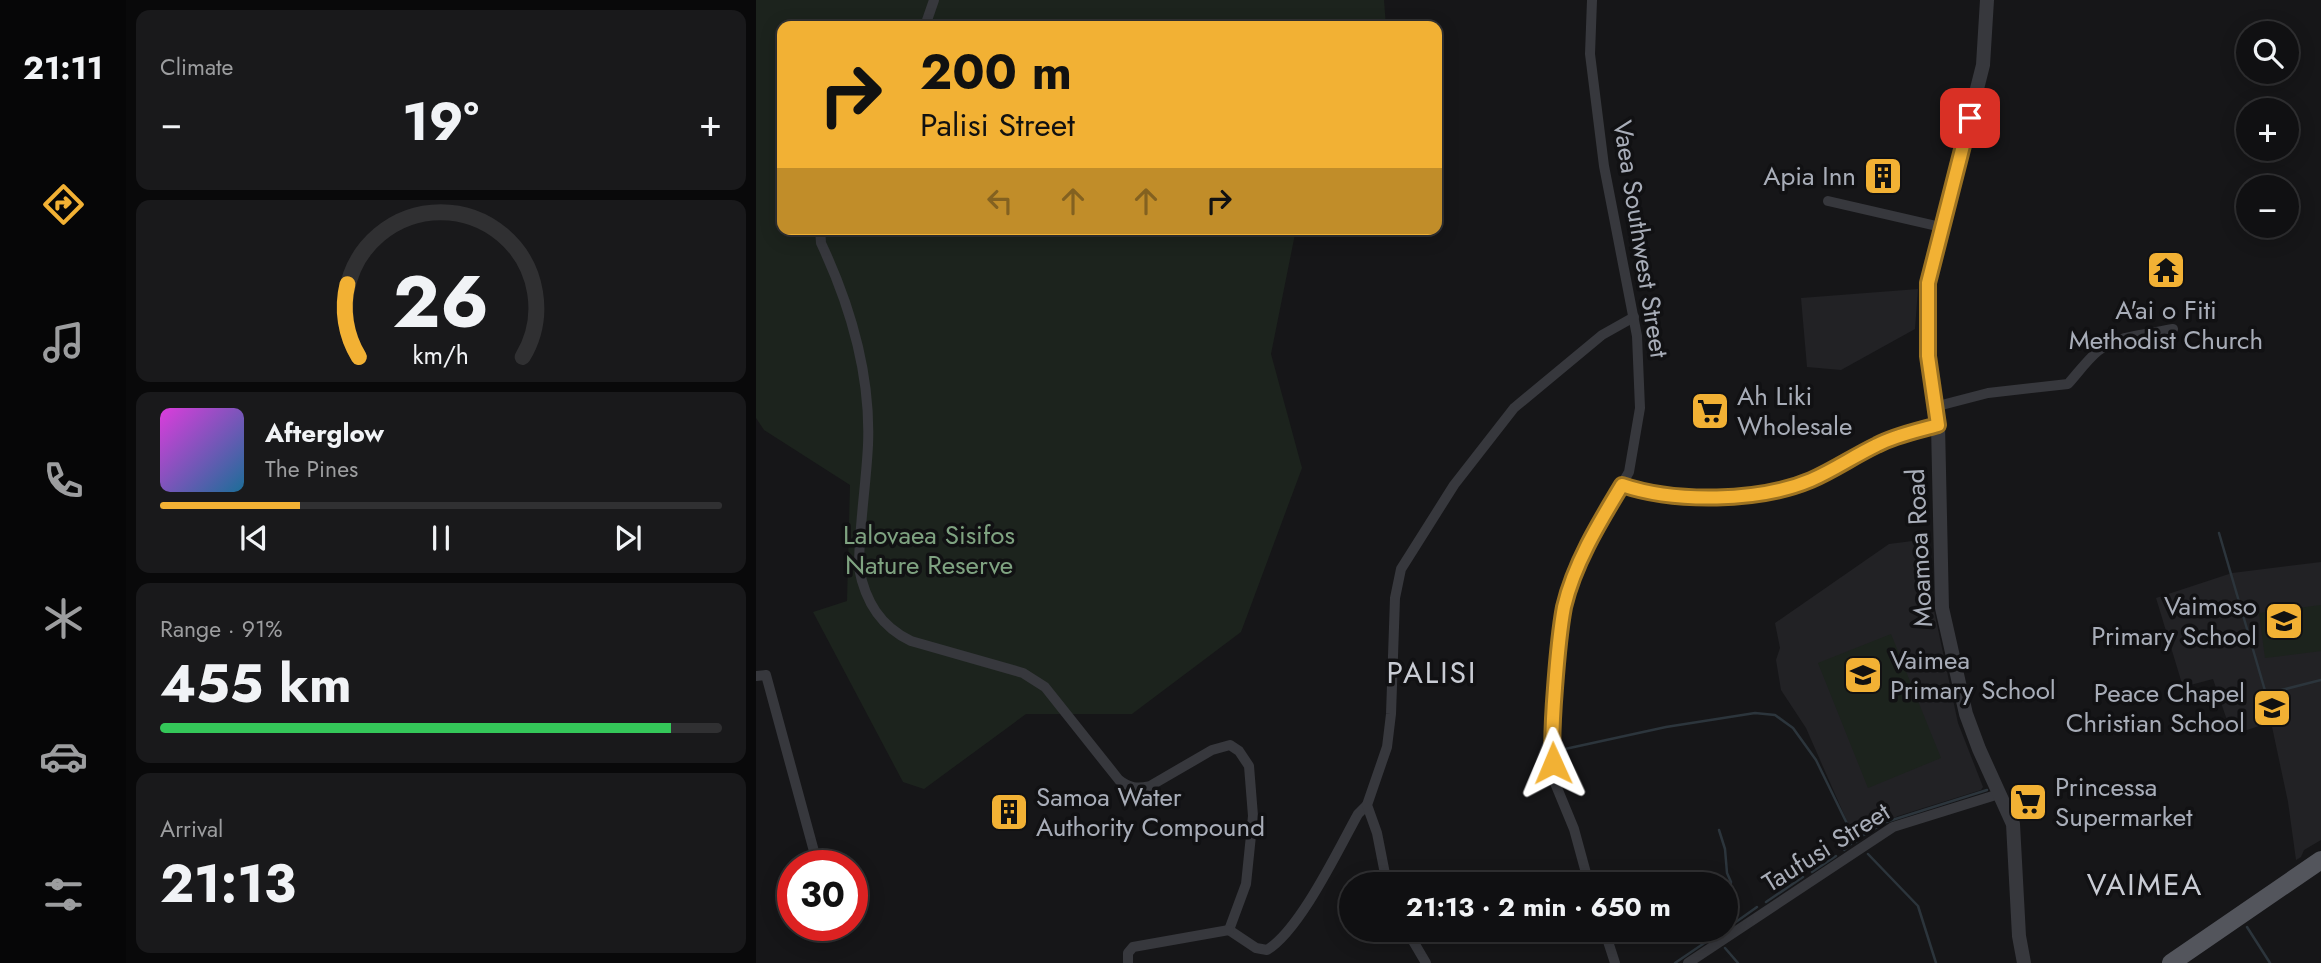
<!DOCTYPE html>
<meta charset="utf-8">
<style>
:root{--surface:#101012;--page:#19191b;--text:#f1f3f6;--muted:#9c9d9f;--line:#303032;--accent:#f2b134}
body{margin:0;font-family:Jost,sans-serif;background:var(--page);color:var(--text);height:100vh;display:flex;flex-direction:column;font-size:26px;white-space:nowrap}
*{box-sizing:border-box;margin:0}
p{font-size:23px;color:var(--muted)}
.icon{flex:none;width:38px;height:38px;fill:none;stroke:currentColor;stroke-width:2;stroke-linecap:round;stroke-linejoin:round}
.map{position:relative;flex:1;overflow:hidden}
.sheet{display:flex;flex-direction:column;gap:10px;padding:10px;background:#09090a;width:630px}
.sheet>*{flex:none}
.guide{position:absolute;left:21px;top:21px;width:665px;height:214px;border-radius:14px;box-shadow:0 4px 18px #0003,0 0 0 2px var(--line);background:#f2b134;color:#111;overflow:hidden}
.controls{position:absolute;left:1480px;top:21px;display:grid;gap:14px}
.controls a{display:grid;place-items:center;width:63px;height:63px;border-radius:50%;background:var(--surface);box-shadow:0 4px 18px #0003,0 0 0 2px var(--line);font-size:35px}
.speed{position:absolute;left:21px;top:850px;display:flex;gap:14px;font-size:35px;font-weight:700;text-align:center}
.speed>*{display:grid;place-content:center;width:91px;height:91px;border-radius:50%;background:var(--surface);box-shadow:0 4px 18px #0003,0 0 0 2px var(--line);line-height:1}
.speed .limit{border:10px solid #d22;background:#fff;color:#111}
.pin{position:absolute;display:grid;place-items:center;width:60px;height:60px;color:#fff;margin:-30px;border-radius:14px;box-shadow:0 4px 10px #0006}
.me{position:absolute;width:77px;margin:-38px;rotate:359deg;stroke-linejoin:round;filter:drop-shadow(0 0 5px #0008)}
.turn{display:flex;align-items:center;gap:24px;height:147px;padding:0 28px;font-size:32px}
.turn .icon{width:91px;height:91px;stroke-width:2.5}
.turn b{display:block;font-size:49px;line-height:60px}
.lanes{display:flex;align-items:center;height:66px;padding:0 28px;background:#0003;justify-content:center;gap:35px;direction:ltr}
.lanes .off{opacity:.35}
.big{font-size:52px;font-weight:700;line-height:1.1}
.sheet .widget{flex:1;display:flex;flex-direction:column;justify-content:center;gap:10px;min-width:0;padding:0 24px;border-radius:14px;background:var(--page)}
.sheet .dial{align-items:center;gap:0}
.dial svg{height:182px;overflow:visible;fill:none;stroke:var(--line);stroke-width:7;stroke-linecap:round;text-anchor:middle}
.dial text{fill:var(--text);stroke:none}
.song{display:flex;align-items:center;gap:21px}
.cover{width:84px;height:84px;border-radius:10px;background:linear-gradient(135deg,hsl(300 70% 55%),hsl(200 70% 35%))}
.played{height:7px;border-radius:4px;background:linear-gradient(90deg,var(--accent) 25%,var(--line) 25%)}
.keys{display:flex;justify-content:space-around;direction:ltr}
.heat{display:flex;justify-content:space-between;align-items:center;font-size:38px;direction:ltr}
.charge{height:10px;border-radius:5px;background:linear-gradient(90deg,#34c759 91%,var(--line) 0)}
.trip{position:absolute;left:583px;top:872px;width:399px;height:70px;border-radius:35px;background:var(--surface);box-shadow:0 4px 18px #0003,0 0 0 2px var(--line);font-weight:700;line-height:70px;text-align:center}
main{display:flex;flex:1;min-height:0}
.dock{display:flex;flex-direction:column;width:126px;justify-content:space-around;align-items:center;background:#060607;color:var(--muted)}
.dock .icon{width:49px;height:49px}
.dock .selected{color:var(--accent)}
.dock b{font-size:32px;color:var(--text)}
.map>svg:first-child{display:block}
.built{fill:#222225}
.green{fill:#1c231d}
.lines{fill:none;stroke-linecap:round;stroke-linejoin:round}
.stream{stroke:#2c353c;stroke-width:2.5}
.minor{stroke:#37383d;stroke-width:10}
.tertiary{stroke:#37383d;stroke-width:14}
.primary{stroke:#53555c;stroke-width:18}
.route-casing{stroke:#9d7322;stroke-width:18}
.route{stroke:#f2b134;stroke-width:12}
.labels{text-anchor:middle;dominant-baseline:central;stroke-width:7;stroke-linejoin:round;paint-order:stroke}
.poi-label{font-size:26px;fill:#a8adb8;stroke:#111113;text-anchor:start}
.street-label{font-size:26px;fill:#a8adb8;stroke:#111113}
.park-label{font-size:26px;fill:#7fa381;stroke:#111113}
.quarter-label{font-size:30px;letter-spacing:2px;fill:#c9ccd4;stroke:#111113}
</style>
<main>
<nav class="dock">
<b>21:11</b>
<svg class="icon selected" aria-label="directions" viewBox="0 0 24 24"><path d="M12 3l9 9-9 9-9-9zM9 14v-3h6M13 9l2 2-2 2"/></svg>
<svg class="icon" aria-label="music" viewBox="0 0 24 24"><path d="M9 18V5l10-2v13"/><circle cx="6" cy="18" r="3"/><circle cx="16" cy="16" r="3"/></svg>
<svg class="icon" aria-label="phone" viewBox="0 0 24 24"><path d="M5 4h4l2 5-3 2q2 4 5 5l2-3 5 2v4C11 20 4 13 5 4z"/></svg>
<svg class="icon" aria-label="climate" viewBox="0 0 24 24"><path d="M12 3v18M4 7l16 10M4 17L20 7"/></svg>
<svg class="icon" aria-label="car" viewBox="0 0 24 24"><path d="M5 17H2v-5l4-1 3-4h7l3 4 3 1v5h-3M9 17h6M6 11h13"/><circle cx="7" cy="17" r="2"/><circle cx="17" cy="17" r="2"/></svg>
<svg class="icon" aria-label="filters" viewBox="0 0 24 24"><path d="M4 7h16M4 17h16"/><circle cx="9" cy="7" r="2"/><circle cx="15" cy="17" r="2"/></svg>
</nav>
<section class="sheet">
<div class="widget"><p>Climate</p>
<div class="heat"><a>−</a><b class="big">19°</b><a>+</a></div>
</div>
<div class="widget dial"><svg viewBox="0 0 100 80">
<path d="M14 69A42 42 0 1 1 86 69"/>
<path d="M14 69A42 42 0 0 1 9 37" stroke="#f2b134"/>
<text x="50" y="56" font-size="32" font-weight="700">26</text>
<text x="50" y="72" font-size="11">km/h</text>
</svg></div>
<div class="widget">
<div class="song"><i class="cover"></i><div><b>Afterglow</b><p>The Pines</p></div></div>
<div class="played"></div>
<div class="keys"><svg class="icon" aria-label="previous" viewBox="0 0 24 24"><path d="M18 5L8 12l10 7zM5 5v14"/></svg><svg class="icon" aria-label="pause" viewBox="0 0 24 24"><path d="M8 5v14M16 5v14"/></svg><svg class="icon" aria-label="next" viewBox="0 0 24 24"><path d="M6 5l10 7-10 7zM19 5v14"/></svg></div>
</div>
<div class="widget"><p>Range · 91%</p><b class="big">455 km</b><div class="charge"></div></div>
<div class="widget"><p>Arrival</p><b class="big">21:13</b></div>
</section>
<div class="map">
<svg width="1565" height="963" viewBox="0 0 1565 963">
<rect width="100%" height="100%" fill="#161618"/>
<g class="built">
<polygon points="1162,289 1159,329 1085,370 1051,367 1045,298"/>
<polygon points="1172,539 1176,601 1202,723 1227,787 1225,790 1142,816 1100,837 1094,828 1050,728 1025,690 1020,660 1024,648 1019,623 1133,544"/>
<polygon points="1565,562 1565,840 1548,850 1545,857 1540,860 1532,802 1515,722 1476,735 1457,679 1427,687 1400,598 1476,573"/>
</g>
<g class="green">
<polygon points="0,0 628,0 630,26 26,26 26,229 540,229 515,354 546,468 485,632 376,714 270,714 168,789 147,782 57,612 91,601 94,485 8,430 0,418"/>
<polygon points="1565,605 1565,651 1509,658 1503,613"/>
<polygon points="1135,634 1185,758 1112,788 1062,663"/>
</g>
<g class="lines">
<g class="stream">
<polyline points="1463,533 1510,694 1565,680"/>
<polyline points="809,749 910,727 999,713 1019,715 1037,728 1060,760 1100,842"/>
<polyline points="963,830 969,849 971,873 975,882 972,905"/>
<polyline points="1088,850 1099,840 1130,822 1231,790"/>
<polyline points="1112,854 1162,906 1180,963"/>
<polyline points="897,872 916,884"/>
<polyline points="1056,872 1080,856"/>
<polyline points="1010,902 1047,877"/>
<polyline points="1491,927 1514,963"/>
<polyline points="952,929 957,937"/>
<polyline points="970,929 1001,907"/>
<polyline points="969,948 982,963"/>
<polyline points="919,963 969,929"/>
</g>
<g class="minor">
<polyline points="169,26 178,0"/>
<polyline points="1072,201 1185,227"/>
<path d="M64,229L65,243C95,307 115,374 112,445C110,486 103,527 103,568C109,601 124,626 155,641L267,673L289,687L363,780C373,788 381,789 394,786L456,750L474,745L483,751L493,766L497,816L490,884L473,930L500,948L511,950C544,930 582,850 602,814L611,805"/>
<path d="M1178,407L1232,393L1312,384C1322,373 1331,360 1342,351C1362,335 1393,334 1417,329"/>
<path d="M866,485C919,503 1003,502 1055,480C1078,470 1098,456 1121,444C1140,435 1161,431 1182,425"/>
<polyline points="0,676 10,675 62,866"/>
<polyline points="631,884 621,833 611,805 631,747 635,714 639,598 645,569 698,485 758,408 846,335 878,317"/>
<polyline points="833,884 818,829 799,783 795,744 803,637 809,604 821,569 842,525 873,472 884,408 881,336 848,166 834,54 836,0"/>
<polyline points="650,929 670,963"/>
<polyline points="848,929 859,963"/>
<polyline points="372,963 372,953 377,947 473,930"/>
<polyline points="932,963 1137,827 1243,794"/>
</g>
<polyline class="tertiary" points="1231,0 1227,65 1172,283 1172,356 1182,425 1186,608 1210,714 1223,749 1257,824 1263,936 1268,963"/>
<polyline class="primary" points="1415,963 1565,860"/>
</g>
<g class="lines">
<defs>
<path id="route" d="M797,763C795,738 797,713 799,688C801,661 803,634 808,607C818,564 843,523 866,485C919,503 1003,502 1055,480C1078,470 1098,456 1121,445C1140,435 1161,431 1182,425L1172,356V283L1214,118"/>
</defs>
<use href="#route" class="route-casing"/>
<use href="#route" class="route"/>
</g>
<defs>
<symbol id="building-square" viewBox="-11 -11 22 22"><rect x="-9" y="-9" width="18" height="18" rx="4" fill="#f2b134" stroke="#111113"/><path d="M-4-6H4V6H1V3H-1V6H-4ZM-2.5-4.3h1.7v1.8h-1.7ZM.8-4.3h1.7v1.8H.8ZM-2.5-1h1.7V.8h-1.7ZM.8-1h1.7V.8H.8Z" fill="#111"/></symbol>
<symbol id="temple-square" viewBox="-11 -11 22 22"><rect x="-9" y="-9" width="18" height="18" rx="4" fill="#f2b134" stroke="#111113"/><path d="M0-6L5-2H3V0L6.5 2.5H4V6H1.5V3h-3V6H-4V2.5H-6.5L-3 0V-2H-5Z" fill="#111"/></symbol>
<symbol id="supermarket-square" viewBox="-11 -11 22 22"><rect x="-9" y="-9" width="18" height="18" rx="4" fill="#f2b134" stroke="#111113"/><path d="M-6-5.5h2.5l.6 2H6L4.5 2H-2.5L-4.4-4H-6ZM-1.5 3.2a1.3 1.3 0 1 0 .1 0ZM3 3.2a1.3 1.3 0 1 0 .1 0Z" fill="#111"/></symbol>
<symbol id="school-square" viewBox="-11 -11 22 22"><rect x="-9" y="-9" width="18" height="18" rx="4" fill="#f2b134" stroke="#111113"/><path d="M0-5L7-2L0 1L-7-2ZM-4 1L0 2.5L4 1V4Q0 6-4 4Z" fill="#111"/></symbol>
</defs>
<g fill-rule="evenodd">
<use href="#building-square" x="1105" y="154" width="44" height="44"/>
<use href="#temple-square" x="1388" y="248" width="44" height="44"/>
<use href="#supermarket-square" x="932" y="389" width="44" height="44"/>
<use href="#school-square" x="1506" y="599" width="44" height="44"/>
<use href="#school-square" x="1085" y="653" width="44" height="44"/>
<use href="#school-square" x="1494" y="686" width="44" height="44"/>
<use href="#supermarket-square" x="1250" y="780" width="44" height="44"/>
<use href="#building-square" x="231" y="790" width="44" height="44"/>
</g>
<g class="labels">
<g class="poi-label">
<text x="1100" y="176" text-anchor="end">Apia Inn</text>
<text x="1410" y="310" text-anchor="middle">A'ai o Fiti<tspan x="1410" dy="30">Methodist Church</tspan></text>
<text x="981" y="396">Ah Liki<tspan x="981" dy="30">Wholesale</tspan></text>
<text x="1501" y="606" text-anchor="end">Vaimoso<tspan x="1501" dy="30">Primary School</tspan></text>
<text x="1134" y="660">Vaimea<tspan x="1134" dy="30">Primary School</tspan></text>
<text x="1489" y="693" text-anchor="end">Peace Chapel<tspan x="1489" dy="30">Christian School</tspan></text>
<text x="1299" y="787">Princessa<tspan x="1299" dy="30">Supermarket</tspan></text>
<text x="280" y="797">Samoa Water<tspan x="280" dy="30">Authority Compound</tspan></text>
</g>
<g class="street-label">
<text transform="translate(885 239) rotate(81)">Vaea Southwest Street</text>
<text transform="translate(1163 548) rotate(-93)">Moamoa Road</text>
<text transform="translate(1070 847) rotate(-32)">Taufusi Street</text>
</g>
<g class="park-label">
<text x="173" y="535">Lalovaea Sisifos<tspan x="173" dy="30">Nature Reserve</tspan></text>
</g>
<g class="quarter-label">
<text x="676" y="672">PALISI</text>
<text x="1389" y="884">VAIMEA</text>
</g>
</g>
</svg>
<div class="controls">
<a><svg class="icon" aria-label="search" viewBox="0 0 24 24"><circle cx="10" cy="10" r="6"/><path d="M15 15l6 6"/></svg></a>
<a>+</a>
<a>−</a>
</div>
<div class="speed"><div class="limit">30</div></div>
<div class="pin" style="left:1214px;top:118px;background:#d93025"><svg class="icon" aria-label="arrive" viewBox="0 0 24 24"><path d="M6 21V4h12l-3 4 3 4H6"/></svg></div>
<svg class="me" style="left:797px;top:763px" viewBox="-20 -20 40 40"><path d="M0-17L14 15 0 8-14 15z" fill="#f2b134" stroke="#fff" stroke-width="4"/></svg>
<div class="trip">21:13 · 2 min · 650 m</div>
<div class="guide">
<div class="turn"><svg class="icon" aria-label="right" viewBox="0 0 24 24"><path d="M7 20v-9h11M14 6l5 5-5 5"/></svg><div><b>200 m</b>Palisi Street</div></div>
<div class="lanes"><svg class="icon off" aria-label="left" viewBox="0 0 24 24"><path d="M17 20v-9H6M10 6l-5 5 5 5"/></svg><svg class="icon off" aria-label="ahead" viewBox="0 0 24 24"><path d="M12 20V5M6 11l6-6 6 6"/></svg><svg class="icon off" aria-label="ahead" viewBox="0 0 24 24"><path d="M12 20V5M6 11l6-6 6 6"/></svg><svg class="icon" aria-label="right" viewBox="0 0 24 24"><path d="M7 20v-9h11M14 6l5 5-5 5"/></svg></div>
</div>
</div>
</main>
